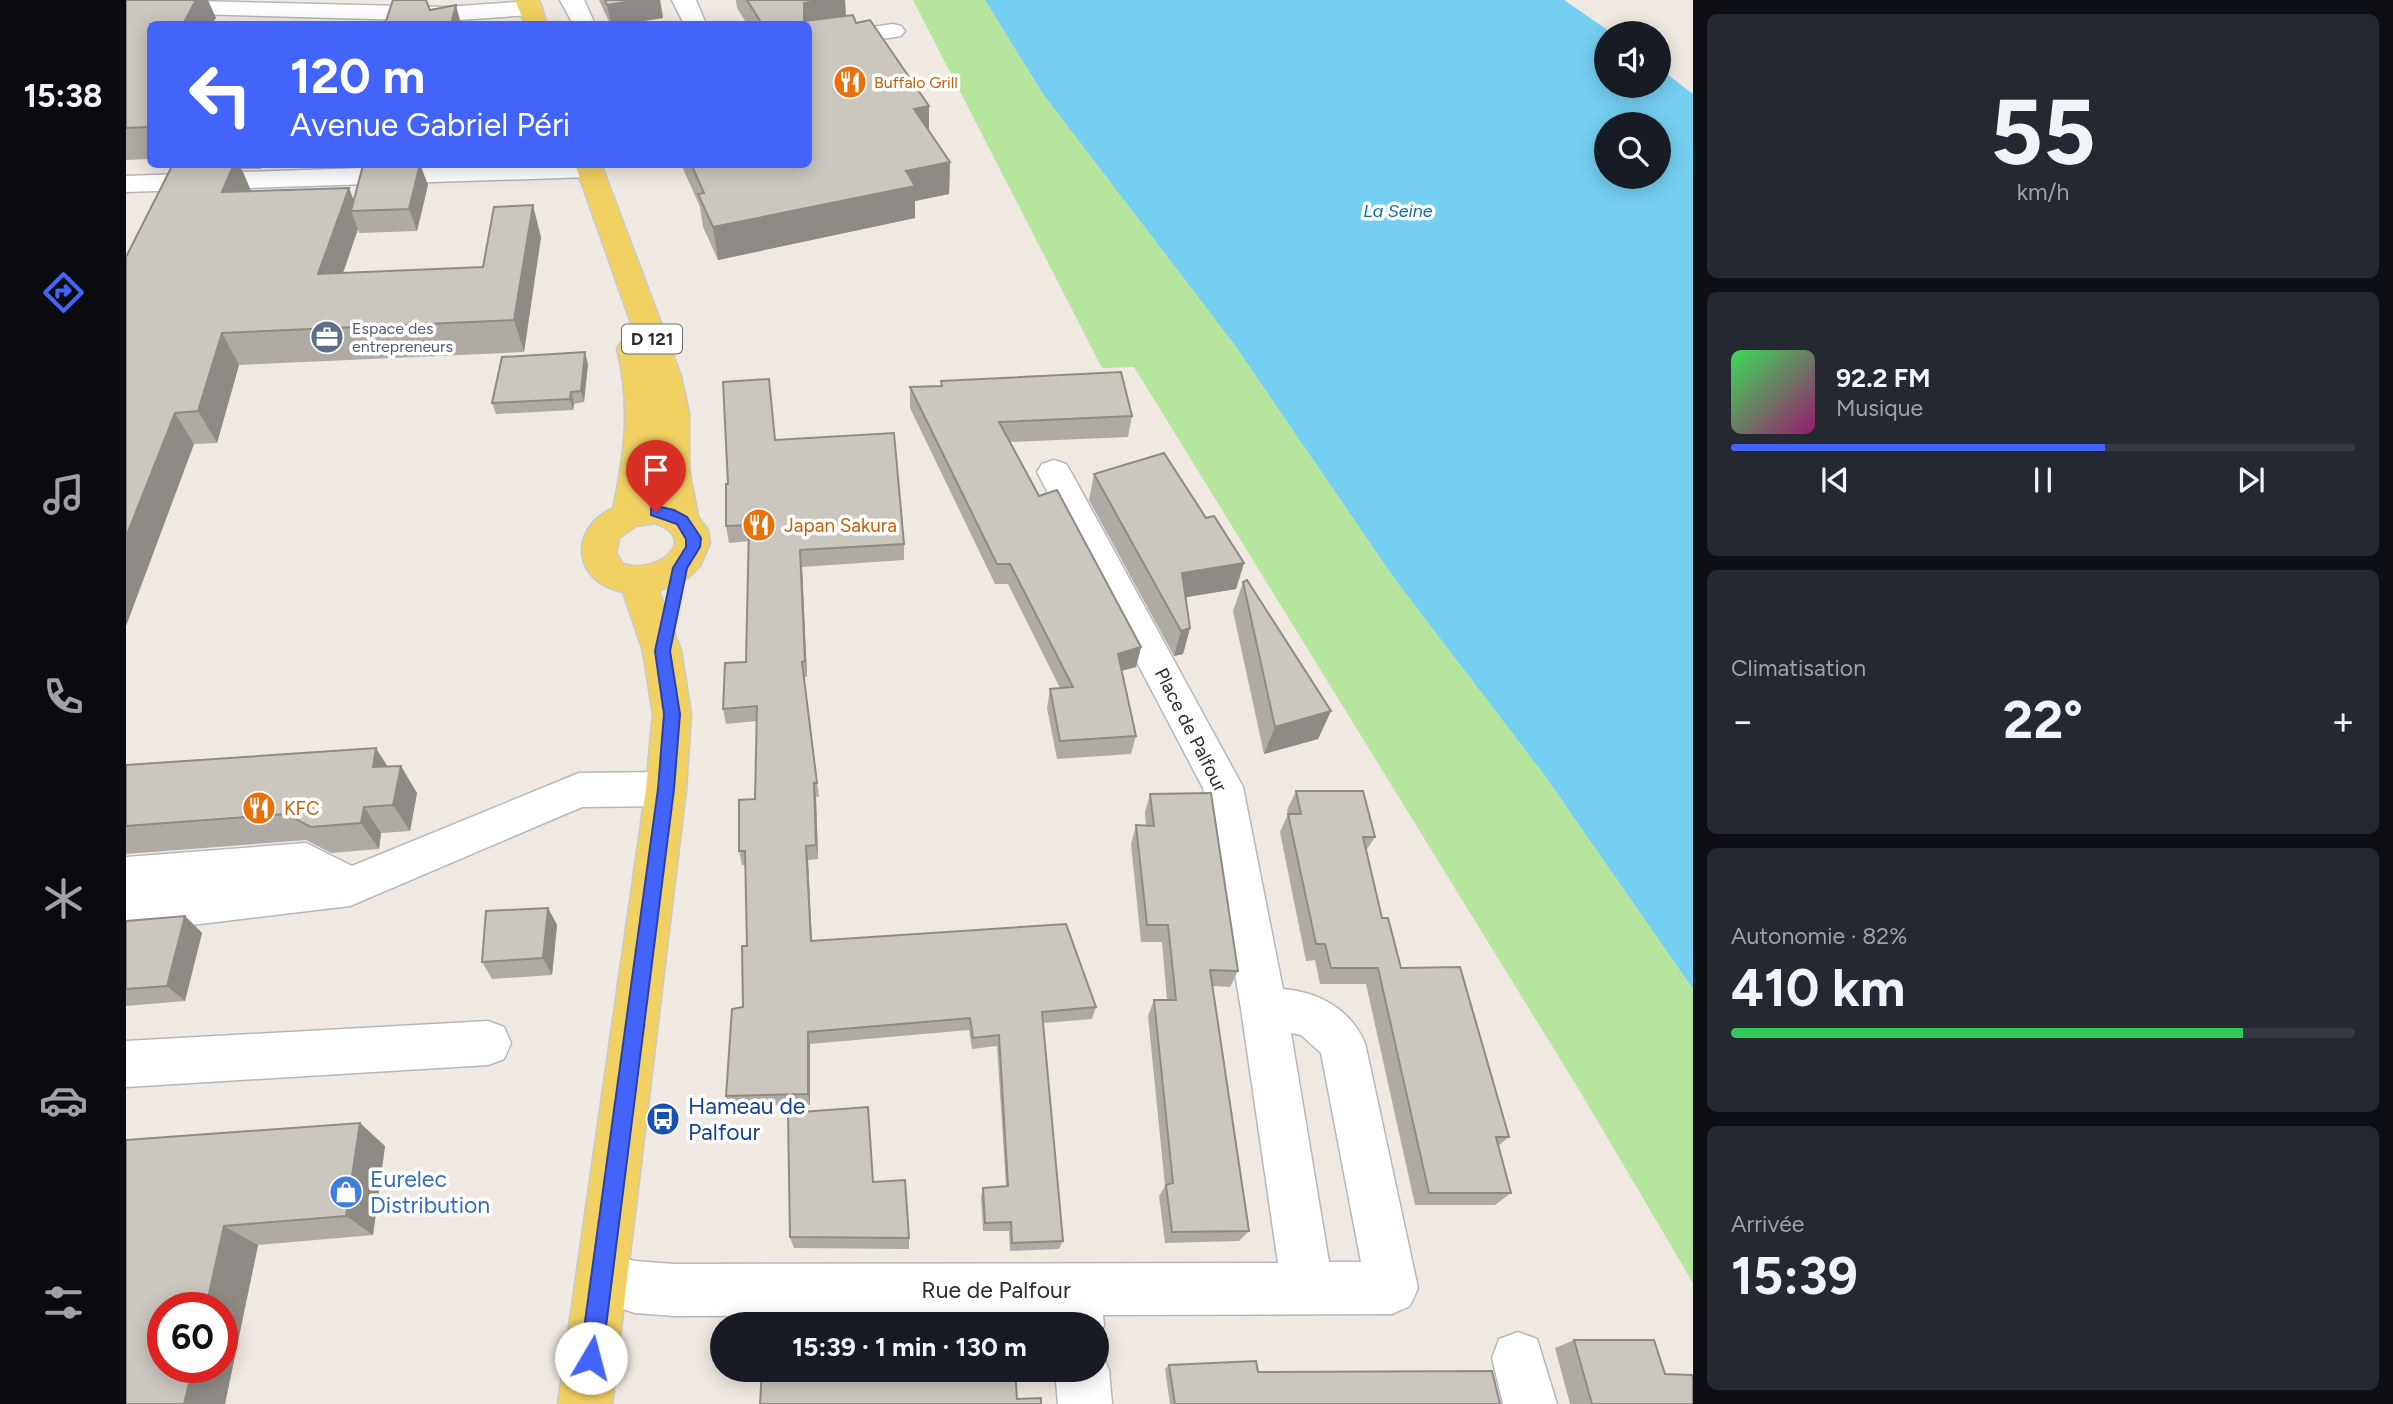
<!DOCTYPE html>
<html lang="fr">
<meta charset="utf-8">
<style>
:root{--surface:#171b24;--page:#242831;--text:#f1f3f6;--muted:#9ea1a6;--line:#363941;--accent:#4264fb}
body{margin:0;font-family:Figtree,sans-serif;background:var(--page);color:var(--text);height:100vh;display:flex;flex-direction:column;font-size:26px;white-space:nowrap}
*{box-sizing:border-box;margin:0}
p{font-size:23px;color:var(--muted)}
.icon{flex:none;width:38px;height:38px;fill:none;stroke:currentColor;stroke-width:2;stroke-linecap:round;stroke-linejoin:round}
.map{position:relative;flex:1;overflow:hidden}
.sheet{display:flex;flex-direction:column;gap:14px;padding:14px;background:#0d0f14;width:700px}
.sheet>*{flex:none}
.top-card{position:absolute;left:21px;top:21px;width:665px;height:147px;border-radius:10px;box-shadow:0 4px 18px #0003;background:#4264fb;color:#fff;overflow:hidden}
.controls{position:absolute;left:1468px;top:21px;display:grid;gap:14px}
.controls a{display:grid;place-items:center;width:77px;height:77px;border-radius:50%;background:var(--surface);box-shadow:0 4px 18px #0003;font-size:35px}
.speed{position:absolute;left:21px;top:1292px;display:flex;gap:14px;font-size:35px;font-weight:700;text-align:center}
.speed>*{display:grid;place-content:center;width:91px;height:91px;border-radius:50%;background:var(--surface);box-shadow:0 4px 18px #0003;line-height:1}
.speed .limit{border:10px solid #d22;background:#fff;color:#111}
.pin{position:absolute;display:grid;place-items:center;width:60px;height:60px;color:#fff;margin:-72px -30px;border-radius:50% 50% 50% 0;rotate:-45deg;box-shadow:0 0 7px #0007}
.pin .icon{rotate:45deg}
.me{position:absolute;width:77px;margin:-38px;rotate:8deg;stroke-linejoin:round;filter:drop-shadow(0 0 5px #0008)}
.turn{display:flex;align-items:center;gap:24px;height:147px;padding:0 28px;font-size:32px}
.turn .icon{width:91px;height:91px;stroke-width:2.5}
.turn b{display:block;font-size:49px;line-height:60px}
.big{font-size:52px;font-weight:700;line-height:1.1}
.sheet .card{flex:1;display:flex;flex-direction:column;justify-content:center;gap:10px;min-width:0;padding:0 24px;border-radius:10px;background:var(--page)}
.sheet .dial{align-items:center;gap:0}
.dial b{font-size:91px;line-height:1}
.song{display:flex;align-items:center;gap:21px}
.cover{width:84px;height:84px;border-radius:10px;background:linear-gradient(135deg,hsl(130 70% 55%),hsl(320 70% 35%))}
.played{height:7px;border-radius:4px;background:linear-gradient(90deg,var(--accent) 60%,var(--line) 60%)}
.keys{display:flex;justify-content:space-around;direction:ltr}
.heat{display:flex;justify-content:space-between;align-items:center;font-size:38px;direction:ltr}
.charge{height:10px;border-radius:5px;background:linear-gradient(90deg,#34c759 82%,var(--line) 0)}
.trip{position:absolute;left:584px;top:1312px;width:399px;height:70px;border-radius:35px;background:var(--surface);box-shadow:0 4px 18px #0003;font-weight:700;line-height:70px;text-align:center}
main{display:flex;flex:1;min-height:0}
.tabs{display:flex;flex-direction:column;width:126px;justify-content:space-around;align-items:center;background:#090b0e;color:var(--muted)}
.tabs .icon{width:49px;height:49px}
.tabs .on{color:var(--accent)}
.tabs b{font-size:32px;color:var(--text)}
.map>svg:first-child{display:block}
.green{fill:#b6e59e}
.water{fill:#75cff0;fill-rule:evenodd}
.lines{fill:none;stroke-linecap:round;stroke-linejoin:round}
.minor-casing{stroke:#b4b7c1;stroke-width:3}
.major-casing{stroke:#c9c9c9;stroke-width:3}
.minor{fill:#fff;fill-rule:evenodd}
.major{fill:#f2d163;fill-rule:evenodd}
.wall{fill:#afaba4}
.shaded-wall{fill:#8e8b86}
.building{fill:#cbc7bf;stroke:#8e8b86;stroke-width:2}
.route{fill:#4264fb;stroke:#2b41a3;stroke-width:2}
.labels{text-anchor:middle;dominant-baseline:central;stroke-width:7;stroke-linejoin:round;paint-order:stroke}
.far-food-label{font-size:16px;fill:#c56008;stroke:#fff;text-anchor:start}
.far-service-label{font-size:16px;fill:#4e5e75;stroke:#fff;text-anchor:start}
.far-water-label{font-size:18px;font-style:italic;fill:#0d6fa3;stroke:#fff}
.shield{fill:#fff;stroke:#6d6d6d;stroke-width:2}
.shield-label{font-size:18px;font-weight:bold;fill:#2e2e2e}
.food-label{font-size:19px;fill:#c56008;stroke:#fff;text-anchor:start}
.street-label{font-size:19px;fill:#2e2e2e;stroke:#fff}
.near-transit-label{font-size:23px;fill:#164399;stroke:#fff;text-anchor:start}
.near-shop-label{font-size:23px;fill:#366cbe;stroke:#fff;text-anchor:start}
.near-street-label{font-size:23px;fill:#2e2e2e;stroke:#fff}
</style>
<main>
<nav class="tabs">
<b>15:38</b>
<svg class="icon on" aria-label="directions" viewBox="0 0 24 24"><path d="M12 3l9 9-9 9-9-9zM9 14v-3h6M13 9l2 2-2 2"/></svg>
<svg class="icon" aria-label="music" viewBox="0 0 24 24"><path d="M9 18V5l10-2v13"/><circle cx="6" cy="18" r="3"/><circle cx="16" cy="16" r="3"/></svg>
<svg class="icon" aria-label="phone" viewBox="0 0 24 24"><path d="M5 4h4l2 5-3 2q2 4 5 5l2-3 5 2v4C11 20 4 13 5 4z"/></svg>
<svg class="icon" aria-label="climate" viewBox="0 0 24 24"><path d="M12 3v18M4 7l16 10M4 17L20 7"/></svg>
<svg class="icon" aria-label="car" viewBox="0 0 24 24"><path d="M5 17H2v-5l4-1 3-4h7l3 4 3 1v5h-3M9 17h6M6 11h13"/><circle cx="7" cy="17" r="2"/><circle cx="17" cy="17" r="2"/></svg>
<svg class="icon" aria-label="filters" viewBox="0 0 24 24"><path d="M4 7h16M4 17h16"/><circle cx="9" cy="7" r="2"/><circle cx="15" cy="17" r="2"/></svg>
</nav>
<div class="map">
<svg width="1567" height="1404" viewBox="0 0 1567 1404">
<rect width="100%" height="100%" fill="#efe9e1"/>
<polygon class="green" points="787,0 859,0 917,94 1108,344 1268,578 1419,776 1567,989 1567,1283 1455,1093 1008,367 976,368"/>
<path class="water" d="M859,0H1438L1486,33H1480V86H1533V68L1567,94V989L1419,776L1268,578L1108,344L917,94ZM1480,124H1533V177H1480Z"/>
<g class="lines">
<defs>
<g id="minor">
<polygon points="28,0 319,7 404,1 412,3 416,8 412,13 404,15 319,21 32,13 24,11 20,6"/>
<polygon points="434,0 458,0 469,24 447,24"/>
<polygon points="546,0 570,0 580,24 558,24"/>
<polygon points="767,24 775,26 779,31 775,36 682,50 682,36"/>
<polygon points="354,164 474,164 477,169 473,175 464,177 0,192 0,176"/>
<path d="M928,460L940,464L945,472L1117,787L1157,989C1193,992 1224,1009 1239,1043L1292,1288L1284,1306L1266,1314L977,1315L978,1325L971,1342V1325H926L925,1315L548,1316L509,1313L458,1296L450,1278L458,1260L476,1252L509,1261L548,1264L1152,1263L1115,1009L1077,788L911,472L916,464ZM1165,1033L1175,1035L1195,1053L1235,1262H1203Z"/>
<polygon points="540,772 554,777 560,789 554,801 540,806 456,807 224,906 0,933 0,857 180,843 226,866 453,773"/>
<polygon points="362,1021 378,1027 385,1043 378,1059 362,1065 0,1087 0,1041"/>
<polygon points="1392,1332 1411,1339 1431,1404 1377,1404 1366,1358 1373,1339"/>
<polygon points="971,1350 975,1351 983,1370 986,1404 932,1404 929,1370 971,1370"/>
</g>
<g id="major">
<polygon points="389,0 413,0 421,24 399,24"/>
<path d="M449,164H475L555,376L563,413V469L572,517L582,530L584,543L574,566L562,578L533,591L555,651L565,714L560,789L486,1404H432L520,789L527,714L517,651L497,592C448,583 441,530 487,508C499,454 505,403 491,349L495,342L511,340ZM530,456L535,500L523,499ZM529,523C576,540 530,575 497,564L490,553L493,538L510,526Z"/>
</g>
</defs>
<use href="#minor" class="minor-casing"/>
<use href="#major" class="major-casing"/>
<use href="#minor" class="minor"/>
<use href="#major" class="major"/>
</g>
<g class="wall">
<polygon points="0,0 90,18 24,24 24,159 0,160"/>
<polygon points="473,0 534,0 537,18 498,24 484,24"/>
<polygon points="610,0 719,0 720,15 730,23 803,106 803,130 824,162 823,194 789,201 789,218 592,260 577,227 574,207 555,164 682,164 682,24 621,24 611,8"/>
<polygon points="47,164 136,164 135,169 116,169 125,191 228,200 302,185 291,231 233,233 232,229 217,273 357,267 415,237 398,352 113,365 91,443 68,444 0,626"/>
<polygon points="462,364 458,402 448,404 447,410 370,414 366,403"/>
<polygon points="815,381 1006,416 1002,437 884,442 913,496 1015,647 1010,667 995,671 1010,736 1005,754 931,759 921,708 924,689 934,688 882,584 869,584 784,408 784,387 815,386"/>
<polygon points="968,474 1080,518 1118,563 1110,589 1060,597 1064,628 1057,654 1048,656 963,500"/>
<polygon points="602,484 778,544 778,560 676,567 681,677 678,677 693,797 690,797 692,859 682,860 686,940 970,1007 966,1019 917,1023 937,1241 933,1249 884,1251 883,1231 857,1231 855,1197 857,1188 880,1186 871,1046 846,1049 843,1030 684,1044 684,1105 604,1106 600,1096 617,1007 621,946 620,865 616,865 613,851 629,799 631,721 600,724 597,709 620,662 623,541 603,543 600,526"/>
<polygon points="1117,582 1205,711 1192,739 1138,754 1107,611"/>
<polygon points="0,765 262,767 291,793 284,831 255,833 253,849 205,853 180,840 0,854"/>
<polygon points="1170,791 1249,837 1240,851 1256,918 1275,968 1383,1137 1372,1146 1385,1193 1369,1205 1289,1205 1240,984 1194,984 1189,960 1180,961 1154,832 1162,814 1161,810"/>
<polygon points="1024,794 1112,971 1104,987 1086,986 1123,1231 1113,1241 1039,1243 1033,1196 1039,1186 1022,1016 1028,1000 1041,1000 1036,942 1015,942 1005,844 1010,825 1020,826 1019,812"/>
<polygon points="422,908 431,925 426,975 366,979 356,962"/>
<polygon points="59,916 76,933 59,1001 0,1006 0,921"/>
<polygon points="0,1140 259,1146 247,1235 132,1245 99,1404 0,1404"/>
<polygon points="748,1182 783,1238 783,1249 668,1248 664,1237"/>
<polygon points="1448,1340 1539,1374 1567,1404 1444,1404 1429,1348"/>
<polygon points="1043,1365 1132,1372 1374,1404 1044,1404 1039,1369"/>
</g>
<g class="shaded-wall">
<polygon points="70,0 82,0 90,18 86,24 57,24"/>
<polygon points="512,0 534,0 537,18 498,24 485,24 481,5"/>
<polygon points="699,0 719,0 720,28 678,24 678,3"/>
<polygon points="330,5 335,24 325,24"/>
<polygon points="803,106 803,138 788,109"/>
<polygon points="824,162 823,194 789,201 789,218 592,260 587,227 780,171"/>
<polygon points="108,164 113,164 125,191 96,192"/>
<polygon points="294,164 302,185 291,231 283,209"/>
<polygon points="223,188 232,211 225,211 232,229 206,305 192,274"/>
<polygon points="407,205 415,237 398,352 388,320"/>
<polygon points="96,333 113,365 91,443 72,411"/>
<polygon points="459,352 462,364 458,402 455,391"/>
<polygon points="445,392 448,404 447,410 444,399"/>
<polygon points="49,413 68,444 0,626 0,537"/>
<polygon points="674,550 676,567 681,677 679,661"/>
<polygon points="1118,563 1110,589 1049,599 1056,573"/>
<polygon points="1064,628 1057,654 1048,656 1055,631"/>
<polygon points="1015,647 1010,667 987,673 992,654"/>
<polygon points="1205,711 1192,739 1138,754 1149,727"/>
<polygon points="250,748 267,775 247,767"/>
<polygon points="275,766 291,793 284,831 267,805"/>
<polygon points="688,783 690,797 692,859 690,845"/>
<polygon points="238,807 255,833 253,849 235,823"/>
<polygon points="680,846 682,860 686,953 685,941"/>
<polygon points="422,908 431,925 426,975 417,958"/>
<polygon points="59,916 76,933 59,1001 41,986"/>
<polygon points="682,1032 684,1044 684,1105 682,1094"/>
<polygon points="234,1123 259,1146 247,1235 220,1216"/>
<polygon points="98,1226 132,1245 99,1404 58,1404 67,1367 96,1367 96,1307 80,1307"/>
</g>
<g class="building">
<polygon points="0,0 70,0 57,24 24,24 24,127 0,128"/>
<polygon points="267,0 300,0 304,10 330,5 325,24 259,24"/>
<polygon points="479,0 512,0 481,5"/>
<polygon points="621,0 699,0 678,3 678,21 727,15 730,23 744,20 803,106 788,109 824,162 780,171 789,186 587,227 572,194 578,193 565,164 682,164 682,24 636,24"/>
<polygon points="47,164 108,164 96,192 223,188 192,274 357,267 368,207 407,205 388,320 96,333 72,411 49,413 0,537 0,257"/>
<polygon points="294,164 283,209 225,211 237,165"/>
<polygon points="459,352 455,391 445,392 444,399 366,403 376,357"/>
<polygon points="995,372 1006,416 873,422 913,496 931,490 1015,647 992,654 1010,736 934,741 924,689 947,687 884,564 871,564 784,387 816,386 815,381"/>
<polygon points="643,379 649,440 768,433 778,544 674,550 679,661 676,662 691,783 688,783 690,845 680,846 685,941 940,924 970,1007 916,1012 937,1241 886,1243 885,1222 859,1223 857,1188 882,1186 873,1035 847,1038 844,1018 682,1032 682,1094 600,1096 606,1009 617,1007 616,946 621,946 619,851 613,851 613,800 629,799 631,706 597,709 599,663 620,662 623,525 600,526 600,484 602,484 597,382"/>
<polygon points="1038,453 1080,518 1088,516 1118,563 1056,573 1064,628 1055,631 968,474"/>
<polygon points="1121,580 1205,711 1149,727 1117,582"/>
<polygon points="250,748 247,767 275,766 267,805 238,807 235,823 185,827 160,814 0,826 0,765"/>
<polygon points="1170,791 1237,791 1249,837 1237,837 1256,918 1262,918 1275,968 1334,967 1383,1137 1370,1137 1385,1193 1303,1193 1252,968 1205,968 1199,944 1190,944 1162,814 1175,814"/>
<polygon points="1085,793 1112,971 1084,970 1123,1231 1046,1232 1040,1185 1047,1183 1028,1000 1050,1000 1042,925 1021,925 1010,825 1028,826 1024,794"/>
<polygon points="422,908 417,958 356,962 360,911"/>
<polygon points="59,916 41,986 0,989 0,921"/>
<polygon points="742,1107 747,1182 779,1180 783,1238 664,1237 662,1113"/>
<polygon points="234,1123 220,1216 98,1226 80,1307 37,1307 37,1367 67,1367 58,1404 0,1404 0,1140"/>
<polygon points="1448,1340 1528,1340 1539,1374 1566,1375 1567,1378 1567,1404 1466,1404"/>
<polygon points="1130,1361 1132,1372 1366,1371 1374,1404 1049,1404 1043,1365"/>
<polygon points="636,1370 889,1370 891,1399 915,1398 915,1404 634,1404"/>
</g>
<polygon class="route" points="530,506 548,510 561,517 575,538 574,547 561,568 544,651 554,714 548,789 476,1358 473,1365 465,1369 458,1365 454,1358 532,789 538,714 529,651 547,568 560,547 560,539 551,524 525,515 525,508"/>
<defs>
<symbol id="restaurant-disc" viewBox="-11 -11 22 22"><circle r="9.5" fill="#e8710a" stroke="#fff"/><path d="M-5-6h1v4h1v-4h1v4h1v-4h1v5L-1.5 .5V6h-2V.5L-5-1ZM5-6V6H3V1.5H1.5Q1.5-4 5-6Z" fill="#fff"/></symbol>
<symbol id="office-disc" viewBox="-11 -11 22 22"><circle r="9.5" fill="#5c6f8a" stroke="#fff"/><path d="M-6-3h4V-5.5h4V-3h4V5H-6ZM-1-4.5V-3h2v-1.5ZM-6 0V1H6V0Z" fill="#fff"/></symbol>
<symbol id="bus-disc" viewBox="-11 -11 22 22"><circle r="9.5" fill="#1a4fb4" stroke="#fff"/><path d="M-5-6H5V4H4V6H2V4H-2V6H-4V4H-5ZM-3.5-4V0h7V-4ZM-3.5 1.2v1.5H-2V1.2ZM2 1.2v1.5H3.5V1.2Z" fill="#fff"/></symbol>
<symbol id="shop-disc" viewBox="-11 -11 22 22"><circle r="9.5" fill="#3f7fe0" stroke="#fff"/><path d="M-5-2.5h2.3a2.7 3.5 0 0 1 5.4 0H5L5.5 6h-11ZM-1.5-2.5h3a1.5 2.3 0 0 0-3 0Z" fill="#fff"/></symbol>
</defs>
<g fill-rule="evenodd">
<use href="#restaurant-disc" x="705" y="63" width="38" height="38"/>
<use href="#office-disc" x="182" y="318" width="38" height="38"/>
<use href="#restaurant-disc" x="614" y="506" width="38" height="38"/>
<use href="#restaurant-disc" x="114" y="789" width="38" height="38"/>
<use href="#bus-disc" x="518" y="1100" width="38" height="38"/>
<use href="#shop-disc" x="201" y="1173" width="38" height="38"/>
</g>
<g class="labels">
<g class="far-food-label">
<text x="748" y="82">Buffalo Grill</text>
</g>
<g class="far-service-label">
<text x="226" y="328">Espace des<tspan x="226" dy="18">entrepreneurs</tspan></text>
</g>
<g class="far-water-label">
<text x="1272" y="211">La Seine</text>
</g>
<rect class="shield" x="496" y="324.5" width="60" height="29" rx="5"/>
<g class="shield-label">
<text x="526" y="339">D 121</text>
</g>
<g class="food-label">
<text x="658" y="525">Japan Sakura</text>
<text x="158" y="808">KFC</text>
</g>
<g class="street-label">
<text transform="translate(1065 730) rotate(63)">Place de Palfour</text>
</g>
<g class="near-transit-label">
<text x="562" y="1106">Hameau de<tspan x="562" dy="26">Palfour</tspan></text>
</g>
<g class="near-shop-label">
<text x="244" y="1179">Eurelec<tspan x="244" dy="26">Distribution</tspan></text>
</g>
<g class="near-street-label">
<text x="870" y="1290">Rue de Palfour</text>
</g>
</g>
</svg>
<div class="controls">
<a><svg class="icon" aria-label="sound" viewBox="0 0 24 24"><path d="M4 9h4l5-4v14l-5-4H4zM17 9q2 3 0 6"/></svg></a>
<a><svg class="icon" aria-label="search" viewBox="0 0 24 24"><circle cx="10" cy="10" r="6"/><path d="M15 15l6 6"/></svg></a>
</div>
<div class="speed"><div class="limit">60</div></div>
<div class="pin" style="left:530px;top:512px;background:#d93025"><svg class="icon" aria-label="arrive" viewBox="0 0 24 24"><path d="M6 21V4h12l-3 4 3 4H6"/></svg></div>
<svg class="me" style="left:465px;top:1358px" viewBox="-20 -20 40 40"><circle r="19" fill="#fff"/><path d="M0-13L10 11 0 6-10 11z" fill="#4264fb"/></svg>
<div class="trip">15:39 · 1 min · 130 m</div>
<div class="top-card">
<div class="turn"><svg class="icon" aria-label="left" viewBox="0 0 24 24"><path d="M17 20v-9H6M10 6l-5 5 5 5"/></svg><div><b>120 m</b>Avenue Gabriel Péri</div></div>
</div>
</div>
<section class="sheet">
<div class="card dial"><b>55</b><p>km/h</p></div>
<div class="card">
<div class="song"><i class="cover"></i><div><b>92.2 FM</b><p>Musique</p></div></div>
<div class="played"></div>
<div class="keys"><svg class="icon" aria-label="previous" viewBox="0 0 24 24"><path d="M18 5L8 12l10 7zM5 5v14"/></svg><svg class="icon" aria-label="pause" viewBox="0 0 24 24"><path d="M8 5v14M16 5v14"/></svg><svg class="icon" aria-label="next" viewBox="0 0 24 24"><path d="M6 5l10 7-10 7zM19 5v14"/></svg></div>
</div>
<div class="card"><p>Climatisation</p>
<div class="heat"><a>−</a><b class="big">22°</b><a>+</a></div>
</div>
<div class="card"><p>Autonomie · 82%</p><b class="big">410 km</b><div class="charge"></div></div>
<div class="card"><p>Arrivée</p><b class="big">15:39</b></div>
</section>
</main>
